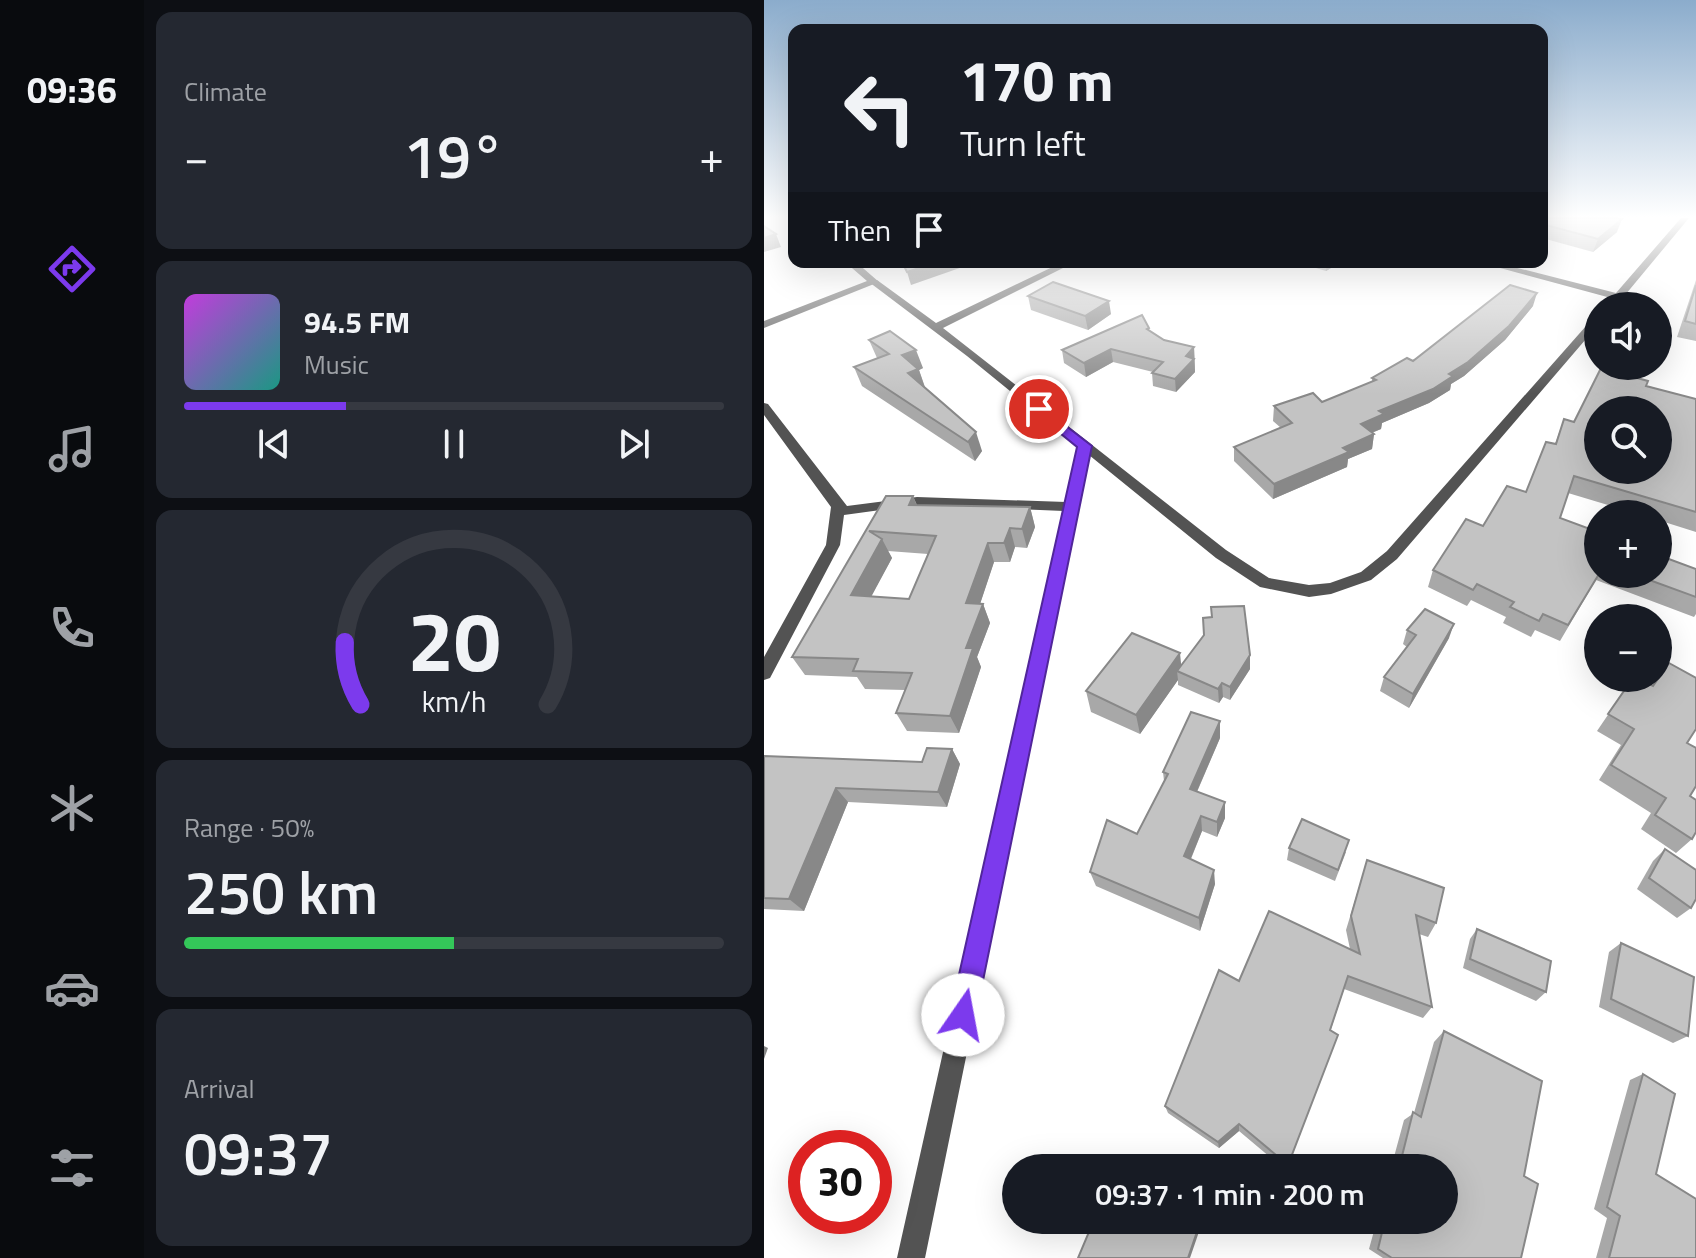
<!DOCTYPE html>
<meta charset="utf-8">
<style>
:root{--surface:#171b24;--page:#242831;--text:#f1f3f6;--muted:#9ea1a6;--line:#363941;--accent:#7c3aed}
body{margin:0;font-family:"Titillium Web",sans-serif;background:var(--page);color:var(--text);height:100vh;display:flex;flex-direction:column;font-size:30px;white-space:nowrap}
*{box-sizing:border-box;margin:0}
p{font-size:26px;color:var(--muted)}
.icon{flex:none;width:44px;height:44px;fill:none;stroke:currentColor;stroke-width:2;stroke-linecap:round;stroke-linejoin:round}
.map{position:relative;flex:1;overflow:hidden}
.drawer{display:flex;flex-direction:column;gap:12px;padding:12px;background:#0d0f14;width:620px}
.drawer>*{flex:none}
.hud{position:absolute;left:24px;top:24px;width:760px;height:244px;border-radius:16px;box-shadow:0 8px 32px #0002;background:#171b24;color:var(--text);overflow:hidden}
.buttons{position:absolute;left:820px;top:292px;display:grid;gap:16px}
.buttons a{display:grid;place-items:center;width:88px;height:88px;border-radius:50%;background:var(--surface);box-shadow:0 8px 32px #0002;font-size:40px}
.speed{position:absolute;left:24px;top:1130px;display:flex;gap:16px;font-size:40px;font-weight:700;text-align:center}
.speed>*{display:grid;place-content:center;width:104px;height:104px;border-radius:50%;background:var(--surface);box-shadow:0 8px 32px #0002;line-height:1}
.speed .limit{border:12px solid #d22;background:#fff;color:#111}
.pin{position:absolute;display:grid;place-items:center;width:68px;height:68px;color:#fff;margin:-34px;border:4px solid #fff;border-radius:50%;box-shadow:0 2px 8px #0007}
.me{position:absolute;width:88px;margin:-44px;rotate:12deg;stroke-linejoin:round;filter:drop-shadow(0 0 6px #0008)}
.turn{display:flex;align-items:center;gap:28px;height:168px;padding:0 40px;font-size:36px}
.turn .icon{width:104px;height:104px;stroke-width:2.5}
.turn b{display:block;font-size:56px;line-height:68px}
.then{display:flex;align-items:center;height:76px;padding:0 40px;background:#0003;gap:16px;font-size:30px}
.big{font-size:60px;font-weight:600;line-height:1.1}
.drawer .widget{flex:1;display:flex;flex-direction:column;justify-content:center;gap:12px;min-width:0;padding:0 28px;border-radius:16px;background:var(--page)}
.drawer .dial{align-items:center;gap:0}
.dial svg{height:208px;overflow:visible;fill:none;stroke:var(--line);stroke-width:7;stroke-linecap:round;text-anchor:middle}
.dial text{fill:var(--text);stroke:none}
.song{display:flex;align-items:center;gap:24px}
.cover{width:96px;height:96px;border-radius:12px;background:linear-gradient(135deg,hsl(290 70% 55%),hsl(170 70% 35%))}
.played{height:8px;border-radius:4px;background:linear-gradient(90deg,var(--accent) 30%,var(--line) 30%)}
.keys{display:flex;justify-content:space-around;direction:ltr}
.heat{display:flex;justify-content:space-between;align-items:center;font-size:44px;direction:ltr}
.charge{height:12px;border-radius:6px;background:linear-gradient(90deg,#34c759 50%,var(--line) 0)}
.trip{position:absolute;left:238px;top:1154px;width:456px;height:80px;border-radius:40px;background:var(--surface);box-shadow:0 8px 32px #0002;font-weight:600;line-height:80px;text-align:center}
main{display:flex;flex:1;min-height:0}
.tab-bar{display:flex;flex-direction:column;width:144px;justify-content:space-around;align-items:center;background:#090b0e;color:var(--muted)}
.tab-bar .icon{width:56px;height:56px}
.tab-bar .on{color:var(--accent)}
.tab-bar b{font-size:36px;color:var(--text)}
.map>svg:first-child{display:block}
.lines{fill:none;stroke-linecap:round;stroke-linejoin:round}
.minor{fill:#535353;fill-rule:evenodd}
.tertiary{fill:#535353;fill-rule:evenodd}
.wall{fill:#a8a8a8;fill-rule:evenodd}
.shaded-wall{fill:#888}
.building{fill:#c3c3c3;stroke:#888;stroke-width:2;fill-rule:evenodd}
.route{fill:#7c3aed;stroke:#51269a;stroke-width:2}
</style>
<main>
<nav class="tab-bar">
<b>09:36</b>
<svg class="icon on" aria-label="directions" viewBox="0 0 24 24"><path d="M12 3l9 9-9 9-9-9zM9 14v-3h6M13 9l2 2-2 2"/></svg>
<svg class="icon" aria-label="music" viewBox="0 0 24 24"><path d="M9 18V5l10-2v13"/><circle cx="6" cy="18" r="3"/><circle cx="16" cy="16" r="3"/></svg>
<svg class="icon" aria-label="phone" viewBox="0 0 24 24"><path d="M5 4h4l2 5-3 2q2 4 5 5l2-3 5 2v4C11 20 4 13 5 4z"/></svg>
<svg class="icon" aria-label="climate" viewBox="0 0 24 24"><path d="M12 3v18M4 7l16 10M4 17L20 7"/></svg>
<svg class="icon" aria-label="car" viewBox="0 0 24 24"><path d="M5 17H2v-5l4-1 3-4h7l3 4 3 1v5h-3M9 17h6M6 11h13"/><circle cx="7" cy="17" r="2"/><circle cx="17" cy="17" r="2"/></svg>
<svg class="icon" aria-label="filters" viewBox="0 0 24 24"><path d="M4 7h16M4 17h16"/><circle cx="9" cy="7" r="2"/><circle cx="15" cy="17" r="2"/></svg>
</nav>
<section class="drawer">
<div class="widget"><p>Climate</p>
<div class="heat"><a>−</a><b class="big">19°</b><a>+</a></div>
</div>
<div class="widget">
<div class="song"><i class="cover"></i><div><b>94.5 FM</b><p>Music</p></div></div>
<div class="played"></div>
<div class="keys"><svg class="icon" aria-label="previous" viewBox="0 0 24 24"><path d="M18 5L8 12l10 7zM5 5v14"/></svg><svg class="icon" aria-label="pause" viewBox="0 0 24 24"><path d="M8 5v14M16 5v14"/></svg><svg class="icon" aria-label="next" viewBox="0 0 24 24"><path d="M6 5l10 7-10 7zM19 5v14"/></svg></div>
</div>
<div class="widget dial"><svg viewBox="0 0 100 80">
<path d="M14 69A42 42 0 1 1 86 69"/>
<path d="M14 69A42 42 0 0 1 8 45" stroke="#7c3aed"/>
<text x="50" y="56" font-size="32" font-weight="700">20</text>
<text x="50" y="72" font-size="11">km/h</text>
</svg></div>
<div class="widget"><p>Range · 50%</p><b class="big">250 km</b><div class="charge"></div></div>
<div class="widget"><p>Arrival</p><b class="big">09:37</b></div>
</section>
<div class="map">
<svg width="932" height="1258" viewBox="0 0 932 1258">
<rect width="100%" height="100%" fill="#fff"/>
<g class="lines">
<g class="minor">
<polygon points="917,218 925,218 852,306 842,305 847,298 714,262 730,262 852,293"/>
<polygon points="299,262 311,262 179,328 462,550 505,578 545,585 566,583 597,572 623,551 830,317 834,316 834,325 633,559 607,580 567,594 545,597 496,587 452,558 325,455 161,1258 133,1258 300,511 153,505 80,515 76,545 6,678 0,680 0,657 62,545 67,507 0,415 0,403 4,404 83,506 153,497 302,502 315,447 203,356 105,282 113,280 172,323"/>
</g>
<polygon class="tertiary" points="81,262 92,262 115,282 0,328 0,321 103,281"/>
</g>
<g class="wall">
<polygon points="778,218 853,232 829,252 778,238"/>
<polygon points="532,262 577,262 562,271"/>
<polygon points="932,280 932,341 913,337"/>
<polygon points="264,296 347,314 324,330 267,310"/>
<polygon points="769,306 741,340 700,376 687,384 686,390 665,403 618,423 617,429 608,433 610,434 608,449 584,459 583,467 509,499 470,461 470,447 517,428 509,421 510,406 558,402 608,382 608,378"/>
<polygon points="385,330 400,340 430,347 431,372 412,392 389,386 388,373 389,372 349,362 322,377 300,363 298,350"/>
<polygon points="105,340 159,368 155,370 161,387 218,451 211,461 98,386 90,367 113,358"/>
<polygon points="882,386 932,399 932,532 894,520 894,514 874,514 804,493 796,518 834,574 894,574 932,569 932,614 930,617 832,580 796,641 771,630 767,637 739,623 742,617 707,600 703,606 664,587 669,570 719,526 762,492 791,444 800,419 810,422"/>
<path d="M122,496H149L153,505L266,507L271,527L263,548L251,547L246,562H230L216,604H219L226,623L213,657L217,667L195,733L143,731L132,713L141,690L101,689L93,677L41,675L28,657ZM124,551L164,554L145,599L107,596L128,558Z"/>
<polygon points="447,607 486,655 486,669 466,700 459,697 455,703 414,685 414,680 376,734 327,712 322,691 417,665 440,635 448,617"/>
<polygon points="643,630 685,638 645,708 616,691 620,677 643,647 639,644"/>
<polygon points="869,678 923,743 928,839 912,853 877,829 887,813 835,780 857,745 833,731"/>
<polygon points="456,738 433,792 461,802 461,818 453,837 438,831 427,859 451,884 436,931 332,886 326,872 373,834 400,781 399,772"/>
<polygon points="188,749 196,764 183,807 84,802 40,911 0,909 0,756 158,762"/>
<polygon points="525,848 582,852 571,881 523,860"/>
<polygon points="901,849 927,908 913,918 873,889 889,861"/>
<polygon points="603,860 672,923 664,937 655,934 668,1007 659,1018 580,989 522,1168 519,1168 475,1131 455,1148 404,1113 401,1106 475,981 586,949 582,930"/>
<polygon points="713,929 782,992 772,1001 699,968 706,939"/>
<polygon points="857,943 924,1036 909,1043 835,1007 845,952"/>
<polygon points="680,1031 760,1176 757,1258 619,1258 605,1249 613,1220 680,1220 680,1168 627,1168 640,1120 650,1113 670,1042"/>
<polygon points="879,1074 892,1174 932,1258 832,1258 843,1218 830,1209 866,1080"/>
</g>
<g class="shaded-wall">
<polygon points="858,219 853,232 829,252 834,239"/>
<polygon points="12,234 17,247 0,252 0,238"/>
<polygon points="173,262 210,262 210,263 147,285 143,272"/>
<polygon points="563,262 577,262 562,271"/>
<polygon points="773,293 769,306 741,340 700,376 687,384 686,390 665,403 618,423 617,429 594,438 597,424"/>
<polygon points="345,301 347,314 324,330 321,316"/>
<polygon points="430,347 431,372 412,392 411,379 422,356"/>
<polygon points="347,349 349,362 322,377 320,363"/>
<polygon points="152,350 159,368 155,370 161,388 151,392 138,355"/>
<polygon points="212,432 218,451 211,461 204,442"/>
<polygon points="610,434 608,449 584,459 583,467 509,499 510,484 579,448"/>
<polygon points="149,496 157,516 145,505"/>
<polygon points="266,507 271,527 263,548 258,529"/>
<polygon points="246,528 251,547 246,562 240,543"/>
<polygon points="118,539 128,558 98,614 87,595"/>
<polygon points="224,543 230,562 210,622 202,603"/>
<polygon points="219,604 226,623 213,657 217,667 195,733 186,716 202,648"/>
<polygon points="690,624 685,638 645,708 649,694"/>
<polygon points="416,653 418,673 413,671 414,680 376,734 372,715"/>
<polygon points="486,655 486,669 466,700 466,687"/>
<polygon points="458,683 459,697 455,703 454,689"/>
<polygon points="456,721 456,738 427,805 426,789"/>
<polygon points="188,749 196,764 183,807 174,792"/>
<polygon points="72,788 84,802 40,911 25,899"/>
<polygon points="461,802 461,818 453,837 453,822"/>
<polygon points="437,816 438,831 422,870 420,856"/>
<polygon points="450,870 451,884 436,931 435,918"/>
<polygon points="0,1046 4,1048 0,1059"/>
<polygon points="475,1124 475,1131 455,1148 454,1142"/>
<polygon points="437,1220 439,1220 426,1258 424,1258"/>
</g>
<g class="building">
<polygon points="778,218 854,218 858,219 834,239 778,224"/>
<polygon points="0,226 12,234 0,238"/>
<polygon points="138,262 173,262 143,272"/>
<polygon points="289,282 345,301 321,316 264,296"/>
<polygon points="746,285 773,293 745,326 704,362 685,374 689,376 669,389 615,411 620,414 597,424 610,434 579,448 585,452 510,484 470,447 528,423 510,406 549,393 558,402 612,380 608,378 643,358 649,361"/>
<polygon points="932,285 932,324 921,321"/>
<polygon points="378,315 385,328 383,329 400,340 430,347 422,356 430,359 411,379 388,373 399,362 347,349 320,363 298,350"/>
<polygon points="126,331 152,350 138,355 154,369 144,373 212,432 204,442 90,367 125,354 105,340"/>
<path d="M837,368L884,381L882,386L932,399V512L810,476L796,518L834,532L835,574L804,625L779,614L775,621L746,607L750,602L713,584L709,590L669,570L702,519L719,526L743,486L762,492L782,442L792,444L800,419L810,422ZM834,410H894V470H834Z"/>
<path d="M122,496H149L145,505L266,507L258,529L246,528L240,543H224L202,603L219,604L202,648H209L186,716L132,713L148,673L89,671L94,659L28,657ZM105,531L172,536L145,599L87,595L118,539Z"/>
<polygon points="894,555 932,569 932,597 869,574 894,574"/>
<polygon points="480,606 486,655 466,687 458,683 454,689 413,671 440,635 439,618 448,617 447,607"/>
<polygon points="661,609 690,624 649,694 620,677 652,635 643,630"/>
<polygon points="368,633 416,653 372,715 322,691"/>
<polygon points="905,663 932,678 932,729 923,743 932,748 932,786 926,796 932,800 932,832 928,839 891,815 902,798 847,765 870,729 844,714 869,678 874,678 889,686"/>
<polygon points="427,712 456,721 426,789 461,802 453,822 437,816 420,856 450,870 435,918 326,872 343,820 373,834 404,774 399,772"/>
<polygon points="163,748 188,749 174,792 72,788 25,899 0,898 0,756 158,762"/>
<polygon points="538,819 585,840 574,870 525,848"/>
<polygon points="901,849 932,870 932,899 927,908 885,878"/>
<polygon points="603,860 680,888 672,923 652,915 668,1007 584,976 566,1030 574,1035 524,1165 475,1124 454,1142 401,1106 455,970 475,981 505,911 596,954 587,916"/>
<polygon points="713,929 787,961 782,992 706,959"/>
<polygon points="857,943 930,977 924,1036 847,999"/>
<polygon points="680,1031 778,1081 760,1176 774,1184 757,1258 628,1258 614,1249 621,1220 680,1220 680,1168 635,1168 649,1112 657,1117"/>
<polygon points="879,1074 911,1094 892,1174 932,1199 932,1258 845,1258 856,1216 843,1207"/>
<polygon points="330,1220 437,1220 424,1258 314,1258"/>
</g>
<linearGradient id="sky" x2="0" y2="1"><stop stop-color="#8baccc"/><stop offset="0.55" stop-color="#fff"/><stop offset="1" stop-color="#fff" stop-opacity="0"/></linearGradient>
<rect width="932" height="394" fill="url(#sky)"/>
<polygon class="route" points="275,405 328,446 212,1015 208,1024 199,1028 190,1024 186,1015 313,447 270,412 268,409"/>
</svg>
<div class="buttons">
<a><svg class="icon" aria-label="sound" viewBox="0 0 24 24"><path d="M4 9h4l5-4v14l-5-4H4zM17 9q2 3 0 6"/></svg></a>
<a><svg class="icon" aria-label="search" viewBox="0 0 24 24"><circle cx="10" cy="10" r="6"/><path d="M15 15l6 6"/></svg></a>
<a>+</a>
<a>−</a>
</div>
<div class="speed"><div class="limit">30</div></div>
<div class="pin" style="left:275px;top:409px;background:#d93025"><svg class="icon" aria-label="arrive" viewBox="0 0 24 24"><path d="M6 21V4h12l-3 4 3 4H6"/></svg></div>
<svg class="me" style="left:199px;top:1015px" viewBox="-20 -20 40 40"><circle r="19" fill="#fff"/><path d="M0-13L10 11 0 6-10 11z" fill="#7c3aed"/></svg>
<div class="trip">09:37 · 1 min · 200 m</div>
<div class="hud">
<div class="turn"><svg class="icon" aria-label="left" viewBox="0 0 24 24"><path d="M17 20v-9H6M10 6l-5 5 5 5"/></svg><div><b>170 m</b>Turn left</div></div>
<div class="then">Then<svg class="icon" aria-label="arrive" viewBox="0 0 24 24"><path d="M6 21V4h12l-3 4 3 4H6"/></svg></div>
</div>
</div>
</main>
